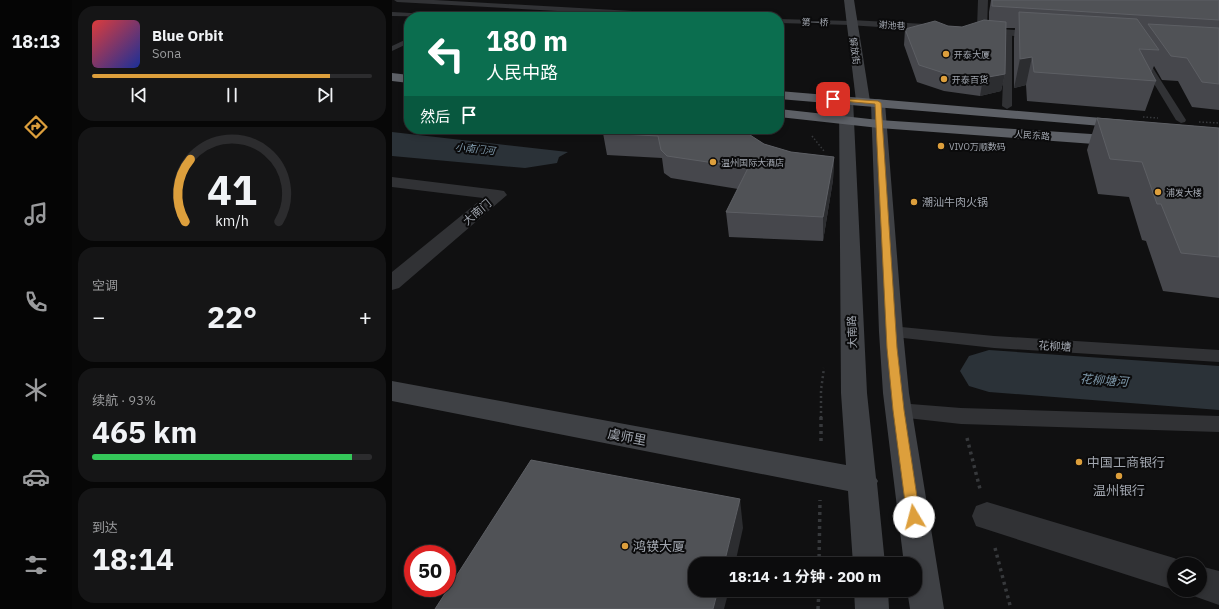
<!DOCTYPE html>
<html lang="zh">
<meta charset="utf-8">
<style>
:root{--surface:#0c0c0d;--page:#151516;--text:#f1f3f6;--muted:#9a9b9d;--line:#2c2c2e;--accent:#dd9f3c}
body{margin:0;font-family:"IBM Plex Sans","Noto Sans SC",sans-serif;background:var(--page);color:var(--text);height:100vh;display:flex;flex-direction:column;font-size:15px;white-space:nowrap}
*{box-sizing:border-box;margin:0}
p{font-size:13px;color:var(--muted)}
.icon{flex:none;width:22px;height:22px;fill:none;stroke:currentColor;stroke-width:2;stroke-linecap:round;stroke-linejoin:round}
.map{position:relative;flex:1;overflow:hidden}
.side{display:flex;flex-direction:column;gap:6px;padding:6px;background:#070707;width:320px}
.side>*{flex:none}
.banner{position:absolute;left:12px;top:12px;width:380px;height:122px;border-radius:16px;box-shadow:0 2px 6px #0003,0 0 0 1px var(--line);background:#0b6e4f;color:#fff;overflow:hidden}
.fabs{position:absolute;left:775px;top:557px;display:grid;gap:8px}
.fabs a{display:grid;place-items:center;width:40px;height:40px;border-radius:50%;background:var(--surface);box-shadow:0 2px 6px #0003,0 0 0 1px var(--line);font-size:20px}
.speed{position:absolute;left:12px;top:545px;display:flex;gap:8px;font-size:20px;font-weight:700;text-align:center}
.speed>*{display:grid;place-content:center;width:52px;height:52px;border-radius:50%;background:var(--surface);box-shadow:0 2px 6px #0003,0 0 0 1px var(--line);line-height:1}
.speed .limit{border:6px solid #d22;background:#fff;color:#111}
.pin{position:absolute;display:grid;place-items:center;width:34px;height:34px;color:#fff;margin:-17px;border-radius:8px;box-shadow:0 2px 6px #0006}
.me{position:absolute;width:44px;margin:-22px;rotate:352deg;stroke-linejoin:round;filter:drop-shadow(0 0 3px #0008)}
.turn{display:flex;align-items:center;gap:14px;height:84px;padding:0 16px;font-size:18px}
.turn .icon{width:52px;height:52px;stroke-width:2.5}
.turn b{display:block;font-size:28px;line-height:34px}
.then{display:flex;align-items:center;height:38px;padding:0 16px;background:#0003;gap:8px;font-size:15px}
.big{font-size:30px;font-weight:700;line-height:1.1}
.side .tile{flex:1;display:flex;flex-direction:column;justify-content:center;gap:6px;min-width:0;padding:0 14px;border-radius:16px;background:var(--page)}
.side .dial{align-items:center;gap:0}
.dial svg{height:104px;overflow:visible;fill:none;stroke:var(--line);stroke-width:7;stroke-linecap:round;text-anchor:middle}
.dial text{fill:var(--text);stroke:none}
.song{display:flex;align-items:center;gap:12px}
.cover{width:48px;height:48px;border-radius:6px;background:linear-gradient(135deg,hsl(0 70% 55%),hsl(230 70% 35%))}
.played{height:4px;border-radius:2px;background:linear-gradient(90deg,var(--accent) 85%,var(--line) 85%)}
.keys{display:flex;justify-content:space-around;direction:ltr}
.heat{display:flex;justify-content:space-between;align-items:center;font-size:22px;direction:ltr}
.charge{height:6px;border-radius:3px;background:linear-gradient(90deg,#34c759 93%,var(--line) 0)}
.trip{position:absolute;left:296px;top:557px;width:234px;height:40px;border-radius:16px;background:var(--surface);box-shadow:0 2px 6px #0003,0 0 0 1px var(--line);font-weight:700;line-height:40px;text-align:center}
main{display:flex;flex:1;min-height:0}
.dock{display:flex;flex-direction:column;width:72px;justify-content:space-around;align-items:center;background:#050505;color:var(--muted)}
.dock .icon{width:28px;height:28px}
.dock .on{color:var(--accent)}
.dock b{font-size:18px;color:var(--text)}
.map>svg:first-child{display:block}
.water{fill:#2b3238}
.lines{fill:none;stroke-linecap:round;stroke-linejoin:round}
.river{fill:#2b3238;fill-rule:evenodd}
.path-far2{stroke:#37393c;stroke-width:1.5;stroke-dasharray:1.5 2;stroke-linecap:butt}
.path-far1{stroke:#37393c;stroke-width:2.5;stroke-dasharray:2 3;stroke-linecap:butt}
.path{stroke:#37393c;stroke-width:3.5;stroke-dasharray:3 4;stroke-linecap:butt}
.lane{fill:#313235;fill-rule:evenodd}
.street{fill:#313235;fill-rule:evenodd}
.secondary{fill:#3f4145;fill-rule:evenodd}
.highway{fill:#5d6066;fill-rule:evenodd}
.wall{fill:#46474c}
.shaded-wall{fill:#2c2d30}
.building{fill:#505256;stroke:#5d5f64}
.route{fill:#dd9f3c;stroke:#906727}
.poi-dot{fill:#dd9f3c;stroke:#0b0b0c;stroke-width:1.5}
.labels{text-anchor:middle;dominant-baseline:central;stroke-width:4;stroke-linejoin:round;paint-order:stroke}
.far-street-label{font-size:9px;fill:#a2a7b0;stroke:#0b0b0c}
.far-poi-label{font-size:9px;fill:#a2a7b0;stroke:#0b0b0c;text-anchor:start}
.far-water-label{font-size:10px;font-style:italic;fill:#7c96a8;stroke:#0b0b0c}
.poi-label{font-size:11px;fill:#a2a7b0;stroke:#0b0b0c;text-anchor:start}
.street-label{font-size:11px;fill:#a2a7b0;stroke:#0b0b0c}
.water-label{font-size:12px;font-style:italic;fill:#7c96a8;stroke:#0b0b0c}
.near-street-label{font-size:13px;fill:#a2a7b0;stroke:#0b0b0c}
.near-poi-label{font-size:13px;fill:#a2a7b0;stroke:#0b0b0c;text-anchor:start}
</style>
<main>
<nav class="dock">
<b>18:13</b>
<svg class="icon on" aria-label="directions" viewBox="0 0 24 24"><path d="M12 3l9 9-9 9-9-9zM9 14v-3h6M13 9l2 2-2 2"/></svg>
<svg class="icon" aria-label="music" viewBox="0 0 24 24"><path d="M9 18V5l10-2v13"/><circle cx="6" cy="18" r="3"/><circle cx="16" cy="16" r="3"/></svg>
<svg class="icon" aria-label="phone" viewBox="0 0 24 24"><path d="M5 4h4l2 5-3 2q2 4 5 5l2-3 5 2v4C11 20 4 13 5 4z"/></svg>
<svg class="icon" aria-label="climate" viewBox="0 0 24 24"><path d="M12 3v18M4 7l16 10M4 17L20 7"/></svg>
<svg class="icon" aria-label="car" viewBox="0 0 24 24"><path d="M5 17H2v-5l4-1 3-4h7l3 4 3 1v5h-3M9 17h6M6 11h13"/><circle cx="7" cy="17" r="2"/><circle cx="17" cy="17" r="2"/></svg>
<svg class="icon" aria-label="filters" viewBox="0 0 24 24"><path d="M4 7h16M4 17h16"/><circle cx="9" cy="7" r="2"/><circle cx="15" cy="17" r="2"/></svg>
</nav>
<section class="side">
<div class="tile">
<div class="song"><i class="cover"></i><div><b>Blue Orbit</b><p>Sona</p></div></div>
<div class="played"></div>
<div class="keys"><svg class="icon" aria-label="previous" viewBox="0 0 24 24"><path d="M18 5L8 12l10 7zM5 5v14"/></svg><svg class="icon" aria-label="pause" viewBox="0 0 24 24"><path d="M8 5v14M16 5v14"/></svg><svg class="icon" aria-label="next" viewBox="0 0 24 24"><path d="M6 5l10 7-10 7zM19 5v14"/></svg></div>
</div>
<div class="tile dial"><svg viewBox="0 0 100 80">
<path d="M14 69A42 42 0 1 1 86 69"/>
<path d="M14 69A42 42 0 0 1 18 21" stroke="#dd9f3c"/>
<text x="50" y="56" font-size="32" font-weight="700">41</text>
<text x="50" y="72" font-size="11">km/h</text>
</svg></div>
<div class="tile"><p>空调</p>
<div class="heat"><a>−</a><b class="big">22°</b><a>+</a></div>
</div>
<div class="tile"><p>续航 · 93%</p><b class="big">465 km</b><div class="charge"></div></div>
<div class="tile"><p>到达</p><b class="big">18:14</b></div>
</section>
<div class="map">
<svg width="827" height="609" viewBox="0 0 827 609">
<rect width="100%" height="100%" fill="#101011"/>
<polygon class="water" points="0,132 176,152 167,157 165,163 133,168 0,156"/>
<g class="lines">
<polygon class="river" points="597,350 827,366 827,410 597,392 577,386 568,371 577,356"/>
<g class="path-far2">
<polyline points="751,117 766,118"/>
<polyline points="807,122 827,123"/>
<polyline points="420,136 432,151"/>
</g>
<polyline class="path-far1" points="429,418 429,390 432,368"/>
<g class="path">
<polyline points="429,417 429,445"/>
<polyline points="575,438 588,489"/>
<polyline points="603,548 619,609"/>
<polyline points="427,564 428,500"/>
<polyline points="426,609 427,590"/>
</g>
<g class="lane">
<polygon points="2,0 42,0 312,15 316,17 272,17 5,2"/>
<polygon points="0,12 57,15 61,17 0,16"/>
<polygon points="387,19 459,21 463,23 459,25 387,23"/>
<polygon points="613,31 619,31 620,33 620,106 615,109 610,106"/>
<polygon points="17,38 17,43 0,51 0,46"/>
<polygon points="748,51 752,54 794,120 793,122 789,123 784,120 744,54"/>
<polygon points="499,326 602,336 827,350 827,362 602,348 493,336 491,332 493,328"/>
<polygon points="506,403 569,408 827,416 827,432 569,424 506,417 499,415 496,410 499,405"/>
</g>
<g class="street">
<polygon points="586,0 596,0 595,28 652,32 657,35 652,38 580,33 579,31 580,29 585,28"/>
<polygon points="459,20 552,25 557,28 552,31 455,25 454,23"/>
<polygon points="0,177 106,190 112,191 115,195 7,288 0,290 0,272 91,198 0,187"/>
<polygon points="595,502 782,558 794,564 782,564 782,590 584,526 580,516 584,506"/>
<polygon points="808,566 827,571 827,605 796,594 795,590 808,590"/>
</g>
<g class="secondary">
<polygon points="452,0 462,0 478,101 476,104 466,104 464,101"/>
<polygon points="454,96 459,97 461,100 475,393 484,478 486,481 485,483 493,564 461,564 456,491 0,401 0,381 454,465 449,393 447,100 449,97"/>
<polygon points="486,99 491,100 493,103 511,332 517,393 552,609 518,609 515,590 523,590 523,564 512,564 491,393 487,332 479,103 481,100"/>
<polygon points="462,590 496,590 497,609 463,609"/>
</g>
<g class="highway">
<polygon points="0,73 17,75 17,83 0,81"/>
<polygon points="387,91 733,120 738,121 740,124 738,127 733,128 387,99"/>
<polygon points="387,109 487,120 729,136 734,138 737,141 734,144 729,146 487,128 387,117"/>
</g>
</g>
<g class="wall">
<polygon points="599,0 827,0 827,110 800,107 786,81 770,80 762,66 759,73 764,81 753,111 635,101 634,85 622,88 622,38 623,28 614,28 613,74 609,91 588,96 552,91 525,82 512,45 513,29 556,26 570,27 597,21 597,12"/>
<polygon points="705,118 827,128 827,298 771,291 754,241 750,240 737,197 706,194 695,150"/>
<polygon points="211,133 355,133 372,144 399,152 442,157 441,180 431,241 337,237 334,212 346,189 279,178 272,173 270,158 215,155"/>
</g>
<g class="shaded-wall">
<polygon points="640,57 634,85 622,88 628,59"/>
<polygon points="613,74 609,91 588,96 591,78"/>
<polygon points="442,157 441,180 431,241 431,217"/>
<polygon points="348,499 351,528 343,564 332,564"/>
<polygon points="326,590 337,590 332,609 321,609"/>
</g>
<g class="building">
<polygon points="600,0 827,0 827,20 600,6"/>
<polygon points="627,12 745,19 767,50 747,49 764,81 642,72 640,57 628,59"/>
<polygon points="592,20 614,22 613,74 591,78 555,74 527,65 513,29 543,21 556,26 570,27"/>
<polygon points="756,24 827,28 827,84 810,82 795,58 779,56"/>
<polygon points="705,118 827,128 827,257 789,253 769,204 765,204 750,162 718,159"/>
<polygon points="214,129 352,129 355,133 372,144 399,152 442,157 431,217 334,212 356,168 275,156 269,150 266,136 211,133"/>
<polygon points="139,460 348,499 332,564 303,564 303,590 326,590 321,609 43,609"/>
</g>
<polygon class="route" points="441,98 486,101 489,103 505,348 512,410 528,517 526,521 522,523 517,521 515,517 501,410 495,348 483,104 439,100 439,98"/>
<g class="poi-dot">
<circle cx="554" cy="54" r="4"/>
<circle cx="552" cy="79" r="4"/>
<circle cx="549" cy="146" r="4"/>
<circle cx="321" cy="162" r="4"/>
<circle cx="766" cy="192" r="4"/>
<circle cx="522" cy="202" r="4"/>
<circle cx="687" cy="462" r="4"/>
<circle cx="727" cy="476" r="4"/>
<circle cx="233" cy="546" r="4"/>
</g>
<g class="labels">
<g class="far-street-label">
<text transform="translate(423 22) rotate(1)">第一桥</text>
<text transform="translate(500 25) rotate(4)">谢池巷</text>
<text transform="translate(463 51) rotate(82)">解放街</text>
<text transform="translate(640 135) rotate(4)">人民东路</text>
</g>
<g class="far-poi-label">
<text x="562" y="54">开泰大厦</text>
<text x="560" y="79">开泰百货</text>
<text x="557" y="146">VIVO万顺数码</text>
<text x="329" y="162">温州国际大酒店</text>
<text x="774" y="192">浦发大楼</text>
</g>
<g class="far-water-label">
<text transform="translate(83 149) rotate(6)">小南门河</text>
</g>
<g class="poi-label">
<text x="530" y="202">潮汕牛肉火锅</text>
</g>
<g class="street-label">
<text transform="translate(85 212) rotate(-40)">大南门</text>
<text transform="translate(460 332) rotate(-92)">大南路</text>
<text transform="translate(663 346) rotate(3)">花柳塘</text>
</g>
<g class="water-label">
<text transform="translate(712 380) rotate(4)">花柳塘河</text>
</g>
<g class="near-street-label">
<text transform="translate(235 437) rotate(11)">虞师里</text>
</g>
<g class="near-poi-label">
<text x="695" y="462">中国工商银行</text>
<text x="727" y="490" text-anchor="middle">温州银行</text>
<text x="241" y="546">鸿锳大厦</text>
</g>
</g>
</svg>
<div class="fabs">
<a><svg class="icon" aria-label="layers" viewBox="0 0 24 24"><path d="M12 4l9 5-9 5-9-5zM3 14l9 5 9-5"/></svg></a>
</div>
<div class="speed"><div class="limit">50</div></div>
<div class="pin" style="left:441px;top:99px;background:#d93025"><svg class="icon" aria-label="arrive" viewBox="0 0 24 24"><path d="M6 21V4h12l-3 4 3 4H6"/></svg></div>
<svg class="me" style="left:522px;top:517px" viewBox="-20 -20 40 40"><circle r="19" fill="#fff"/><path d="M0-13L10 11 0 6-10 11z" fill="#dd9f3c"/></svg>
<div class="trip">18:14 · 1 分钟 · 200 m</div>
<div class="banner">
<div class="turn"><svg class="icon" aria-label="left" viewBox="0 0 24 24"><path d="M17 20v-9H6M10 6l-5 5 5 5"/></svg><div><b>180 m</b>人民中路</div></div>
<div class="then">然后<svg class="icon" aria-label="arrive" viewBox="0 0 24 24"><path d="M6 21V4h12l-3 4 3 4H6"/></svg></div>
</div>
</div>
</main>
